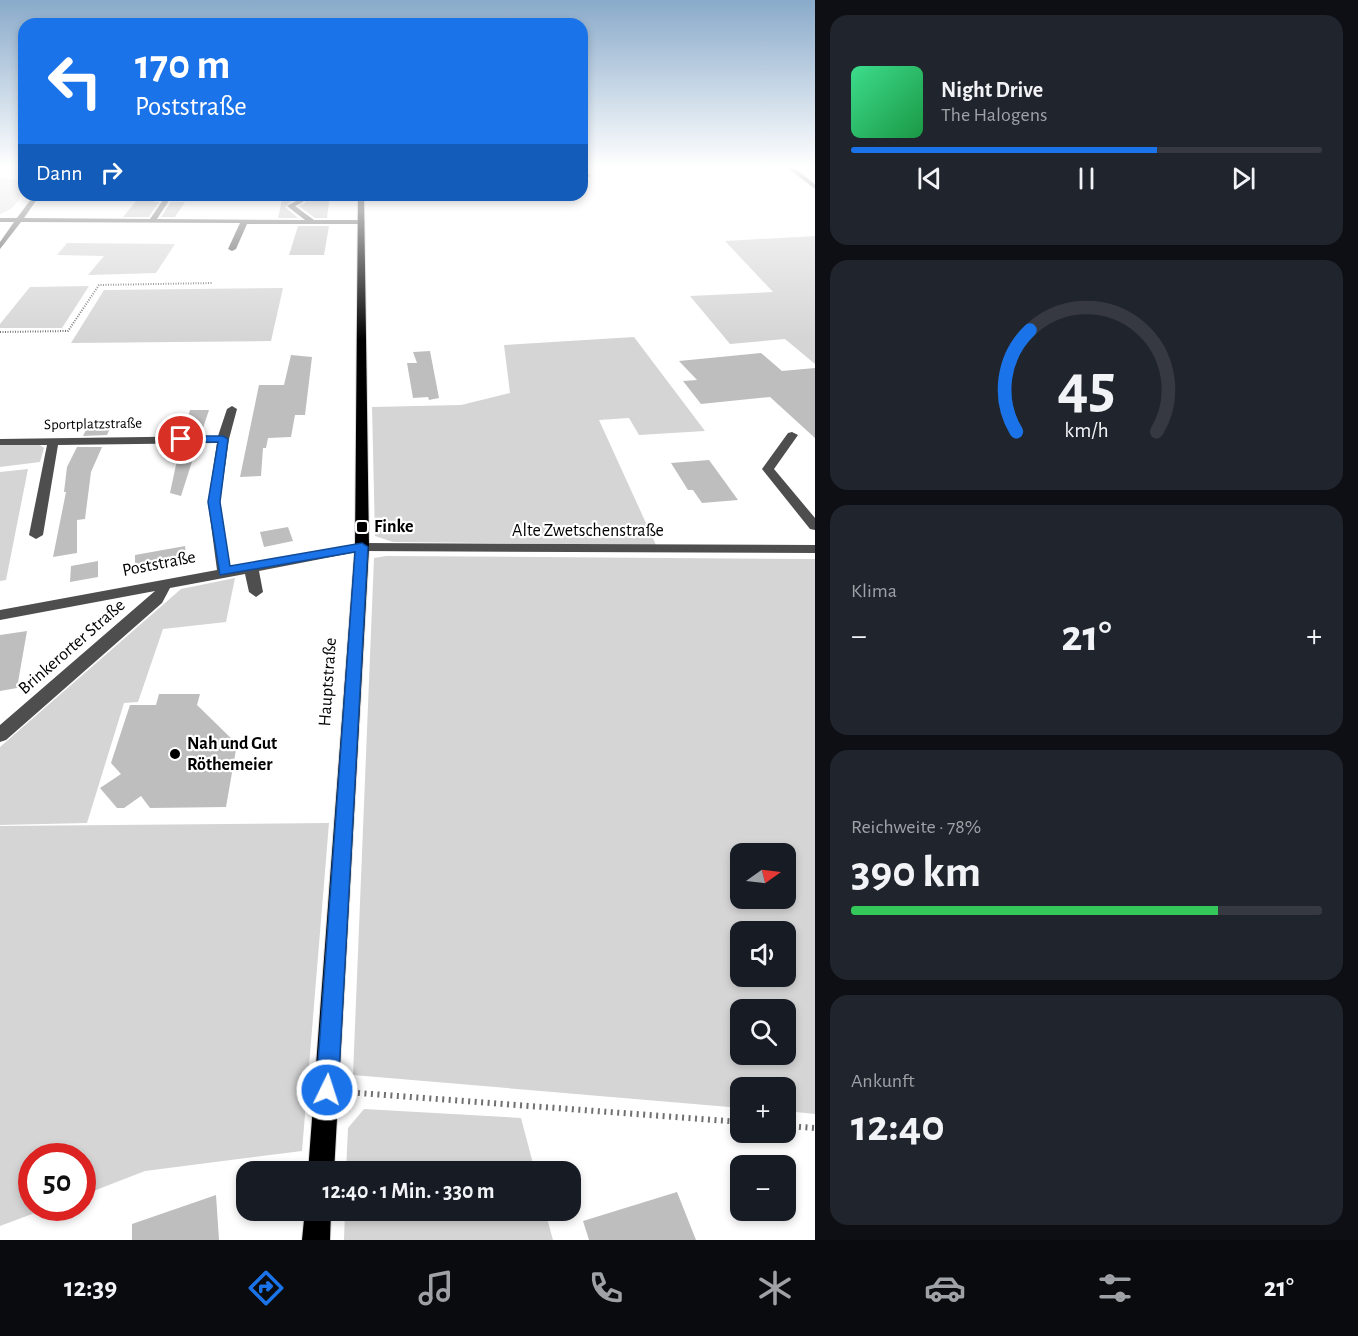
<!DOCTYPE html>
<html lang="de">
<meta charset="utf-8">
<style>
:root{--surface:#171b24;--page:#20242c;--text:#f1f3f6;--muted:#9ea1a6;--line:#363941;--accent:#1a73e8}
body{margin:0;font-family:"Alegreya Sans",sans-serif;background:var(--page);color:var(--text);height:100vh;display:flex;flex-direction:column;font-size:22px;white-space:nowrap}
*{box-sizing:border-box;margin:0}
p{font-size:20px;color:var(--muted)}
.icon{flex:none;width:33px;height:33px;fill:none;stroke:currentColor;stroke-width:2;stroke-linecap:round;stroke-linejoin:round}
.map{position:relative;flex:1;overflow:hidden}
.drawer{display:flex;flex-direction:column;gap:15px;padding:15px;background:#0d0f14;width:543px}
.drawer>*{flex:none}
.hud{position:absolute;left:18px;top:18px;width:570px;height:183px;border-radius:18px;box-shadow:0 3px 9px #0003;background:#1a73e8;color:#fff;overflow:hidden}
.needle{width:39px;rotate:76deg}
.fabs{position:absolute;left:730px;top:843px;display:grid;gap:12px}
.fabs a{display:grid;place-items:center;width:66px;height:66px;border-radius:12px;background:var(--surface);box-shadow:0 3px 9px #0003;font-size:30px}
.speed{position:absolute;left:18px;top:1143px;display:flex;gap:12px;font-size:30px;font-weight:700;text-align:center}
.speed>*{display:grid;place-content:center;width:78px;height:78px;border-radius:50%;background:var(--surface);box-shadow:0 3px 9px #0003;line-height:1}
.speed .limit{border:9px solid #d22;background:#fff;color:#111}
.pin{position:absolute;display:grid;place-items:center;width:51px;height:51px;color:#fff;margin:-26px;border:3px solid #fff;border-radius:50%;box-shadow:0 2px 6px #0007}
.me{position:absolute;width:66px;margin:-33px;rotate:4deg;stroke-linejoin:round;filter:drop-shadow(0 0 4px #0008)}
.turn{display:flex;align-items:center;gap:21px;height:126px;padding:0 18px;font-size:27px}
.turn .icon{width:78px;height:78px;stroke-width:2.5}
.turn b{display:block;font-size:42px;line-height:51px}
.then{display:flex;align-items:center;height:57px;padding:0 18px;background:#0003;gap:12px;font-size:22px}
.big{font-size:45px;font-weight:600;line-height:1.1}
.drawer .tile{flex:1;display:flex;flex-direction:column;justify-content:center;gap:9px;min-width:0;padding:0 21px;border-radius:18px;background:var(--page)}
.drawer .dial{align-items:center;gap:0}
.dial svg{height:156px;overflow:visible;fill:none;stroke:var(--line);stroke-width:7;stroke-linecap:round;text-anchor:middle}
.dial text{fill:var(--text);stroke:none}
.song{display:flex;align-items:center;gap:18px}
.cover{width:72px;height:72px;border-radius:9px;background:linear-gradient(135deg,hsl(150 70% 55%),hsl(140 70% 35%))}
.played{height:6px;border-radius:3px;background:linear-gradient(90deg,var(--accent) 65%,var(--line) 65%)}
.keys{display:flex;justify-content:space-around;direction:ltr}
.heat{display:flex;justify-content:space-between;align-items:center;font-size:33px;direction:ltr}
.charge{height:9px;border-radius:4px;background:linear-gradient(90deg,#34c759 78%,var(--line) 0)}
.trip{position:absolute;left:236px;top:1161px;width:345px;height:60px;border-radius:18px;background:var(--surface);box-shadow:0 3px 9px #0003;font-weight:600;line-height:60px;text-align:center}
.dock{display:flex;height:96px;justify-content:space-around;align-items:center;background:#090b0e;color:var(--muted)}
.dock .icon{width:42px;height:42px}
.dock .selected{color:var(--accent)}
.dock b{font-size:27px;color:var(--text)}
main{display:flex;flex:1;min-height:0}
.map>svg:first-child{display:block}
.green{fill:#d5d5d5;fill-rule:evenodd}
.building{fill:#bebebe}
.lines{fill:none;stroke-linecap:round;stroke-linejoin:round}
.major-casing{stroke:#dbdbdb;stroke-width:2}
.path-far2{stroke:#707070;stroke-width:1.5;stroke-dasharray:1 1.5;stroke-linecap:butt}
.path-far1{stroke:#707070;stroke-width:2;stroke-dasharray:1 1.5;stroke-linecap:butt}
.path{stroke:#707070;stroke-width:6;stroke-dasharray:2 4.5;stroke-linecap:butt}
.minor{fill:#4e4e4e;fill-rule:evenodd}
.major{fill:#000;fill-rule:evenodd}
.route{fill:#1a73e8;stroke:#114b97;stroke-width:1.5}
.poi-dot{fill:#000;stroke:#fff;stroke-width:2}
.labels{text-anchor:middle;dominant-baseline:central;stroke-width:4.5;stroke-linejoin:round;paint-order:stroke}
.far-street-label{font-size:15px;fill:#000;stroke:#fff}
.poi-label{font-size:18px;font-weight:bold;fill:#000;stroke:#fff;text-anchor:start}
.street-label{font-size:18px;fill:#000;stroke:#fff}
</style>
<main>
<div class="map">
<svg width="815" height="1240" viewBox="0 0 815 1240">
<rect width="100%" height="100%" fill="#fff"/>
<g class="green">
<path d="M0,179H24C24,195 16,209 0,214Z"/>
<polygon points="815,236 815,364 785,339 730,344 690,296 773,292 725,241"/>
<polygon points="67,243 175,244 156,273 88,275 104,256 57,255"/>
<polygon points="89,286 62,328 0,328 0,324 30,287"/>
<polygon points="283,288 271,341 71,343 104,290"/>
<polygon points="634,337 705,431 639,435 629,418 599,420 656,545 393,542 375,536 372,407 461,405 510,393 504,345"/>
<polygon points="0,445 40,445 44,448 40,462 0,467"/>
<polygon points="28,469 6,580 0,581 0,472"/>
<path d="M386,556L815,559V1114L786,1111V1088H741V1108L353,1075L374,558ZM741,854H786V898H741ZM741,932H786V976H741ZM741,1010H786V1054H741Z"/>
<polygon points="235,578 226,622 163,629 138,702 124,703 87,823 0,825 0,747 181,589"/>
<polygon points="329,823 302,1151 145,1171 83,1195 82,1156 32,1156 32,1208 48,1208 0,1226 0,826"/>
<polygon points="364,1109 521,1118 535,1171 346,1171 348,1128"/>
<polygon points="345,1211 545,1211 553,1240 344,1240"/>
</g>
<g class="building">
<polygon points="141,195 159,195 154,202 159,202 149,217 123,217"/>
<polygon points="283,195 297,195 285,207 298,218 278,218"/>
<polygon points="307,195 330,195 327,218 315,218 299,206 305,203"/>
<polygon points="171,202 185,202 175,217 161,217"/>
<polygon points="298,226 329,226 324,255 289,255"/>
<polygon points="430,351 439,398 429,400 428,397 413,398 407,363 417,363 413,352"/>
<polygon points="761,353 782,371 815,368 815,438 770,397 701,404 683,381 697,380 679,361"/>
<polygon points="291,355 312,357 305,415 295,415 291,437 268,438 266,448 263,448 261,476 240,477 259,385 284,385"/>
<polygon points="190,410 209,410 201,434 183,434"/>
<polygon points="91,420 114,420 107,435 83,436"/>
<polygon points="180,446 197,446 181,496 170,493"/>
<polygon points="77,447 102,447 91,472 85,519 77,520 77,553 53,557 66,492 64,492 67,467"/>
<polygon points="709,460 725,482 738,500 702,503 693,490 688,490 671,463"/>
<polygon points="288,527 293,541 264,547 260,532"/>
<polygon points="185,546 187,564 135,570 135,555"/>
<polygon points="98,561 98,577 70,582 71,566"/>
<polygon points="27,631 17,688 0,691 0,635"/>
<polygon points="159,694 200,694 197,705 237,744 226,807 150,808 141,796 124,808 117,808 100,788 121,774 111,763 130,705 156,705"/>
<polygon points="677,1192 696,1240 589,1240 583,1221"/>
<polygon points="216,1195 219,1240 132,1240 132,1224"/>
</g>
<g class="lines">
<defs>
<g id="major">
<polygon points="358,195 364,195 369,547 334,1172 308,1172 355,547"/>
<polygon points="305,1210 331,1210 330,1240 302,1240"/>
</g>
</defs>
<use href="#major" class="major-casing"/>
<polyline class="path-far2" points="595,169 664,166"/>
<polyline class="path-far1" points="0,332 68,331 99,285 213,283"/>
<g class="path">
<polyline points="345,1092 741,1122"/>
<polyline points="786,1126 815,1128"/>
</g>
<g class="minor">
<polygon points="785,166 792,166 815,184 815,189"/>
<polygon points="582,169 591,176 582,181"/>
<polygon points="34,195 40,195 24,218 150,219 163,200 159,198 162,196 170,199 157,219 305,220 287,206 298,200 299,195 305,195 303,202 295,206 314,220 361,220 365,222 361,224 247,224 236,249 232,251 228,249 240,223 21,222 0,249 0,242 14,222 0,222 0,218 17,218"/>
<polygon points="232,406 237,409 229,439 220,502 230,567 362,543 815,545 815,553 362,551 259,571 263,592 256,597 249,592 245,574 170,588 162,603 6,740 0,742 0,725 155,591 0,620 0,610 217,570 208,502 217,443 58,445 43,535 36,539 29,535 47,445 0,445 0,439 218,436 227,409"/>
<polygon points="792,432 798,435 774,469 815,518 815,530 810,529 762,469 788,433"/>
</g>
<use href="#major" class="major"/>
</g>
<linearGradient id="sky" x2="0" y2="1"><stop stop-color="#89aaca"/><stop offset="0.49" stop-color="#fff"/><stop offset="1" stop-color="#fff" stop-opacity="0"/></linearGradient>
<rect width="815" height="340" fill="url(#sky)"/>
<polygon class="route" points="223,436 228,439 220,502 230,566 362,543 368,547 338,1090 335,1098 327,1102 319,1098 316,1090 355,552 220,575 208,502 218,442 181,442 175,439 181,436"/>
<g class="poi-dot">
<rect x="356" y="521" width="12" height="12" rx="3"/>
<circle cx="175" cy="754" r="6"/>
</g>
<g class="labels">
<g class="far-street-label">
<text transform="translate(93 424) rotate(-1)">Sportplatzstraße</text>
</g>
<g class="poi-label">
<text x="374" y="527">Finke</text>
<text x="187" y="744">Nah und Gut<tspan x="187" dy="21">Röthemeier</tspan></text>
</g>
<g class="street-label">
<text x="588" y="531">Alte Zwetschenstraße</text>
<text transform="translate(159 564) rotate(-11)">Poststraße</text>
<text transform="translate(72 647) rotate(-41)">Brinkerorter Straße</text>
<text transform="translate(328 682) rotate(-86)">Hauptstraße</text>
</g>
</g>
</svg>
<div class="fabs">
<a><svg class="needle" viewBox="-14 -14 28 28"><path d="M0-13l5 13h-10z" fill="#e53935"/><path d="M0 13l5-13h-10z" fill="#9ea1a6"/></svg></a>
<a><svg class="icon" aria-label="sound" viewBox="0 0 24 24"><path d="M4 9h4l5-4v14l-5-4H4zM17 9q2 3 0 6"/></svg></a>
<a><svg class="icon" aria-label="search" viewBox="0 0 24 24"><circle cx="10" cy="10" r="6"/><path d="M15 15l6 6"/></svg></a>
<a>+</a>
<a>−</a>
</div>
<div class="speed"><div class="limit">50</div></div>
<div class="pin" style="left:181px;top:439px;background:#d93025"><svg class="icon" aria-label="arrive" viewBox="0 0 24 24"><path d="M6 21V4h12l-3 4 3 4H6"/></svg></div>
<svg class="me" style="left:327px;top:1090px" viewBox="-20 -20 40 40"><circle r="17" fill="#1a73e8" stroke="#fff" stroke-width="3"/><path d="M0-11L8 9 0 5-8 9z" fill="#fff"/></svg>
<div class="trip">12:40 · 1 Min. · 330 m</div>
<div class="hud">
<div class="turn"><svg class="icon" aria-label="left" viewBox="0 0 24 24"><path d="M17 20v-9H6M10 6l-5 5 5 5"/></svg><div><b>170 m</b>Poststraße</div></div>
<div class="then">Dann<svg class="icon" aria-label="right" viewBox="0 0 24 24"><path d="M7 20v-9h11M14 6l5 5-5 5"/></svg></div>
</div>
</div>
<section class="drawer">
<div class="tile">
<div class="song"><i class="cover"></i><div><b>Night Drive</b><p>The Halogens</p></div></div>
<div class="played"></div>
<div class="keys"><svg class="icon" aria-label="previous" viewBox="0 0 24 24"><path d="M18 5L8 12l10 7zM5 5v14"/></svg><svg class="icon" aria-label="pause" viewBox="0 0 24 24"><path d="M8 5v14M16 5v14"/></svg><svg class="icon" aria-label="next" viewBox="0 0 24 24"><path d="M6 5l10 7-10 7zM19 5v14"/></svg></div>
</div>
<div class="tile dial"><svg viewBox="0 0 100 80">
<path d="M14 69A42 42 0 1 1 86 69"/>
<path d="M14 69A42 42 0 0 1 21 17" stroke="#1a73e8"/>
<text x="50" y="56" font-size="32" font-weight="700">45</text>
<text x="50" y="72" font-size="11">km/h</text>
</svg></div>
<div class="tile"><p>Klima</p>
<div class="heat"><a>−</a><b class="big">21°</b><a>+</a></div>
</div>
<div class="tile"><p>Reichweite · 78%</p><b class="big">390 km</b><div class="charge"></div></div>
<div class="tile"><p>Ankunft</p><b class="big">12:40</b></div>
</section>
</main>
<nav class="dock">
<b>12:39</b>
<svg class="icon selected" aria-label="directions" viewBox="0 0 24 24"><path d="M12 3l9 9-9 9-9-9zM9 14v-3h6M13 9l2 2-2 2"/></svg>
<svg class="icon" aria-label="music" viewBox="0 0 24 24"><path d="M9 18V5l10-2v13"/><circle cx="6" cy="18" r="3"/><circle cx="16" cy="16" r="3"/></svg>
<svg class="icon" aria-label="phone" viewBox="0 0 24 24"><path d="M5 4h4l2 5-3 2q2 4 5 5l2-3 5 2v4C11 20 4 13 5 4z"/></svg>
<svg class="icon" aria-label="climate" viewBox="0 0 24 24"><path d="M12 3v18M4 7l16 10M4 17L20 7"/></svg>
<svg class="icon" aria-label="car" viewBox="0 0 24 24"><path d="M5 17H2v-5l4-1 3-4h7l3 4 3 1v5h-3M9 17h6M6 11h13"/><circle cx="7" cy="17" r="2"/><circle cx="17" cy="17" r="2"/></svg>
<svg class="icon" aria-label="filters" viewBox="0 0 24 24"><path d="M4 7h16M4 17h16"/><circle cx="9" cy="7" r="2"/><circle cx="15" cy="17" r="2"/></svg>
<b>21°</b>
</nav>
